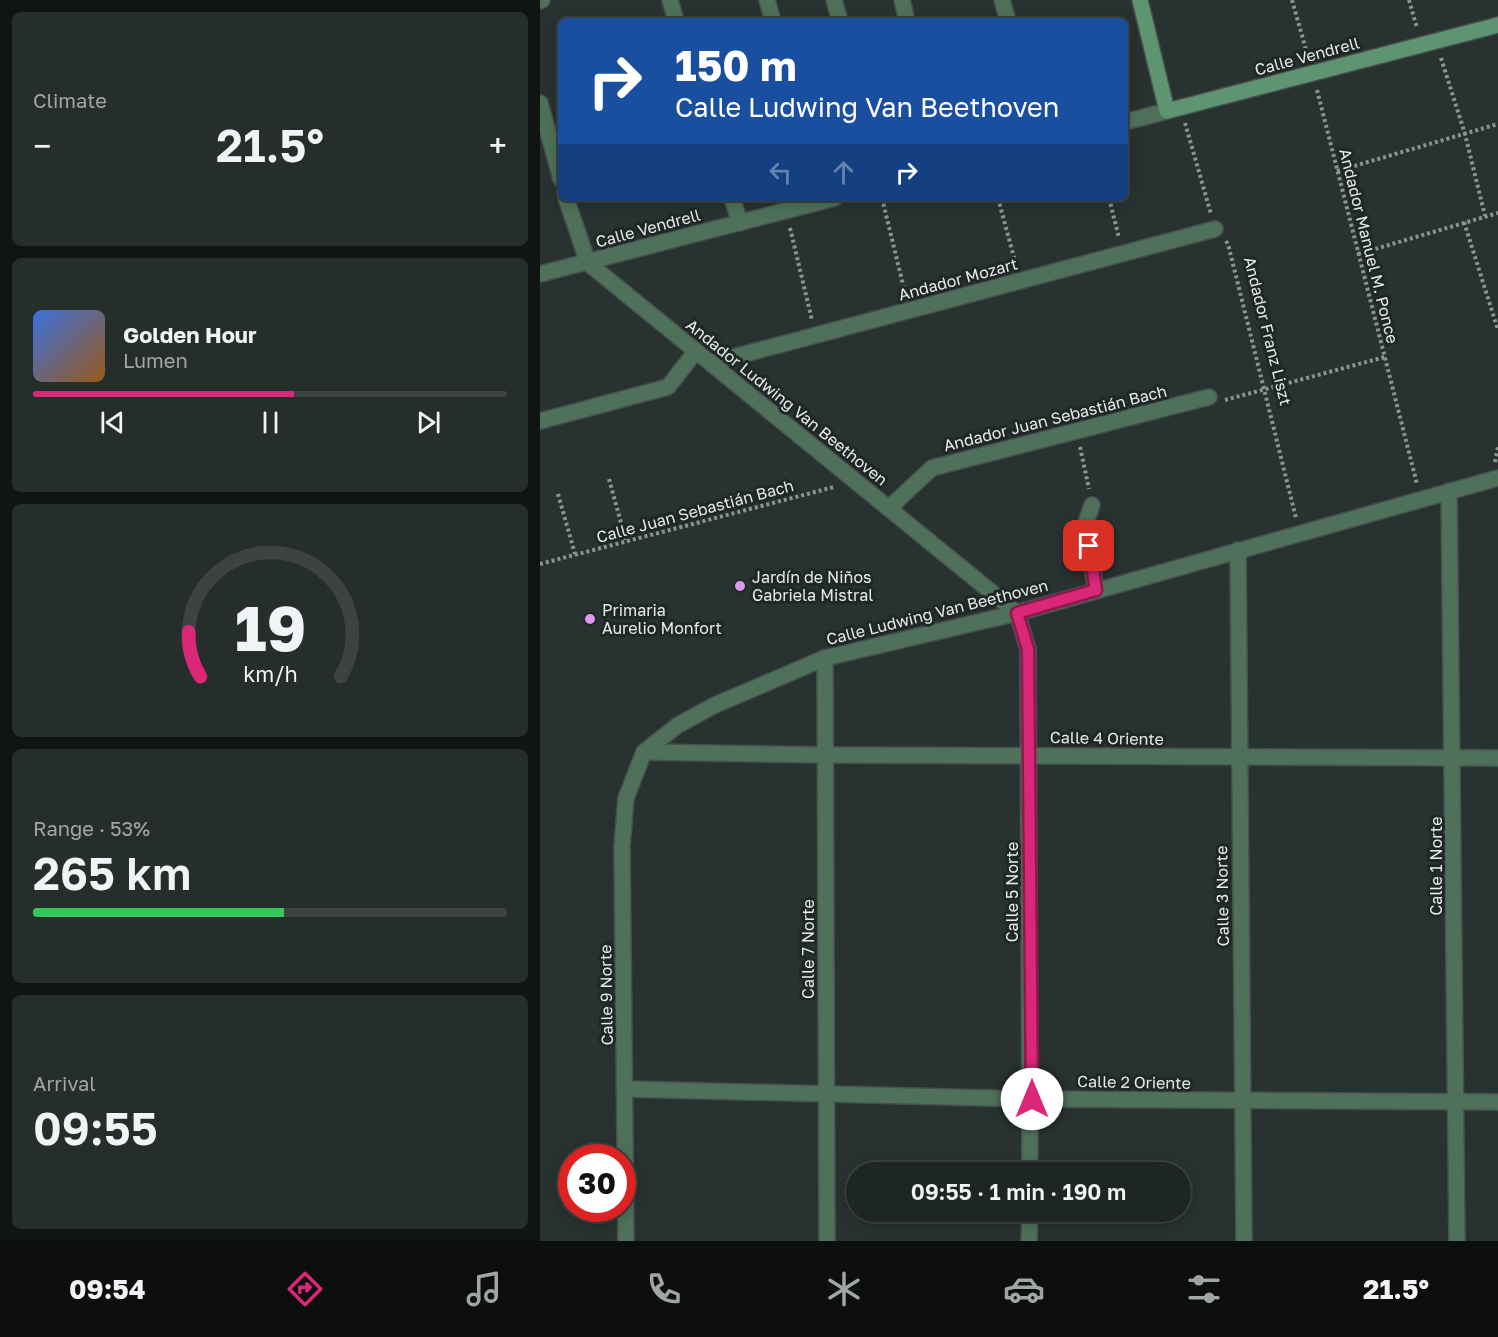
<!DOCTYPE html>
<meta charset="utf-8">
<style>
:root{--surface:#1e2624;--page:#262e2c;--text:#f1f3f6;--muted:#a1a5a6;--line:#3c4341;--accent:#db2777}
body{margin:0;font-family:"Golos Text",sans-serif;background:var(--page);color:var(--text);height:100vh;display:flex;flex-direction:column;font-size:22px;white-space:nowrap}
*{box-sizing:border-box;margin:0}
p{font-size:20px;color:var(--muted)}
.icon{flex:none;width:33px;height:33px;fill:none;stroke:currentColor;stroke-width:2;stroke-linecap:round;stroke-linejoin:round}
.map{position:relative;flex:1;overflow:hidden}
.side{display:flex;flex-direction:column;gap:12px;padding:12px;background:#101514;width:540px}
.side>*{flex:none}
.hud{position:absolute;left:18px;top:18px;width:570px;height:183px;border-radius:9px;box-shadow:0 3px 15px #0003,0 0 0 2px var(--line);background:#1a4fa0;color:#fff;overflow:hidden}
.speed{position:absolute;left:18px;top:1144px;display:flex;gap:12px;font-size:30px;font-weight:700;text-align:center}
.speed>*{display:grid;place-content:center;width:78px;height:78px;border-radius:50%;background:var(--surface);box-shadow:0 3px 15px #0003,0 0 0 2px var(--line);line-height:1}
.speed .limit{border:9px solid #d22;background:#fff;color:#111}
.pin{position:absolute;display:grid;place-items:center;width:51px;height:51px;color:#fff;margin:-26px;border-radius:12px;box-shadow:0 3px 9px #0006}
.me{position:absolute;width:66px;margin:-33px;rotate:0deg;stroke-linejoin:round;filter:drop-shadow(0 0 4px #0008)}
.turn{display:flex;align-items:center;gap:21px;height:126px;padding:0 18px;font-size:27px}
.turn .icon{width:78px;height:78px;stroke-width:2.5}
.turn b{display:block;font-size:42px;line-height:51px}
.lanes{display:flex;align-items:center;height:57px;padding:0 18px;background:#0003;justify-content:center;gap:30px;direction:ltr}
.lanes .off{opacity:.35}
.big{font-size:45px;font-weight:600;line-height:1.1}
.side .card{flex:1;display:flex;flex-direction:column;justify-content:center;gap:9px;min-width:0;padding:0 21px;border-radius:9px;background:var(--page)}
.side .dial{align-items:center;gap:0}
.dial svg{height:156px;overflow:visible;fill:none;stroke:var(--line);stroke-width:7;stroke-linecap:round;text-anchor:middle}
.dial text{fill:var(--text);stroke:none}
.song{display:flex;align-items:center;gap:18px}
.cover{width:72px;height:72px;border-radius:9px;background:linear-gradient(135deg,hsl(220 70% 55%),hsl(30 70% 35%))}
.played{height:6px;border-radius:3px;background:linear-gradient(90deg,var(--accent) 55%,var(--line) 55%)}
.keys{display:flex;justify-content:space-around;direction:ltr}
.heat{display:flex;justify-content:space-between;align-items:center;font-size:33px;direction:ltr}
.charge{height:9px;border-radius:4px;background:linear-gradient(90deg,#34c759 53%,var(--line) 0)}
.trip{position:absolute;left:306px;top:1162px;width:345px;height:60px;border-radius:30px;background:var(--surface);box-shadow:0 3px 15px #0003,0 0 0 2px var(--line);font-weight:600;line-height:60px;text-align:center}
.tabs{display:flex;height:96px;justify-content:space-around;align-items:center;background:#0c0f0e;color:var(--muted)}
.tabs .icon{width:42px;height:42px}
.tabs .selected{color:var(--accent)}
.tabs b{font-size:27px;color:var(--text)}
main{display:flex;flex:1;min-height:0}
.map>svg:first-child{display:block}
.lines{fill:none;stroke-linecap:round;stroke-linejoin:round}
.street-casing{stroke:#46504e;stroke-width:18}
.secondary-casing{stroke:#46504e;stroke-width:18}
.path{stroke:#8c9493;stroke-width:4;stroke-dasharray:3 3;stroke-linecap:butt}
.street{stroke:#4f7159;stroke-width:15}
.secondary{stroke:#5e9570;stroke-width:15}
.route-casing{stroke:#8e194d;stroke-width:15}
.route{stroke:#db2777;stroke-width:10}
.poi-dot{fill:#de98f2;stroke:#1f2826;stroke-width:2}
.labels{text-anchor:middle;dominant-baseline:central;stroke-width:6;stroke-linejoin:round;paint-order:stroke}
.street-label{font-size:16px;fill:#e6eceb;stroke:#1f2826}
.poi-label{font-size:16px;fill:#e6eceb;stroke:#1f2826;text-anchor:start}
</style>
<main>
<section class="side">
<div class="card"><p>Climate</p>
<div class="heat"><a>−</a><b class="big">21.5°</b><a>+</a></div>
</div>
<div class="card">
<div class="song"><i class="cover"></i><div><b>Golden Hour</b><p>Lumen</p></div></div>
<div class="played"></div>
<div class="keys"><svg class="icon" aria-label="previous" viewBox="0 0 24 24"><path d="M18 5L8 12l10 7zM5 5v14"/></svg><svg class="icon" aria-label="pause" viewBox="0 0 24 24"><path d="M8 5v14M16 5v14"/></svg><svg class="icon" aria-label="next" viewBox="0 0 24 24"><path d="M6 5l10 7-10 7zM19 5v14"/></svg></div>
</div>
<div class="card dial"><svg viewBox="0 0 100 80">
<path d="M14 69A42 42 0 1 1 86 69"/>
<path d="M14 69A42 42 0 0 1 8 46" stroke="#db2777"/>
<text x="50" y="56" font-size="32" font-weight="700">19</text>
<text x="50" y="72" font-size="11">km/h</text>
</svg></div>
<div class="card"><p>Range · 53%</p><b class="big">265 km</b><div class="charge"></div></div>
<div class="card"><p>Arrival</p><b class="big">09:55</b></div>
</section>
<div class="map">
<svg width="958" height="1241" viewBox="0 0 958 1241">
<rect width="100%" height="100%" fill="#283230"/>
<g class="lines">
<defs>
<g id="street">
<polyline points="130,0 136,21"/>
<polyline points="227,0 233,21"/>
<polyline points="294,0 300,21"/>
<polyline points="362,0 367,21"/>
<polyline points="462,0 468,21"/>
<polyline points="0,1 2,0"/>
<polyline points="0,103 21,179"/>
<polyline points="585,122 627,111"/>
<polyline points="26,198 48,263 477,613 488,649 490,1173"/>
<polyline points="192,198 200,223"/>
<polyline points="0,274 295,198"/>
<polyline points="171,363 675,229"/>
<polyline points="0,421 128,387 156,351"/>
<polyline points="909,491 917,1241"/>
<polyline points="552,505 545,525 556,590"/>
<polyline points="349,508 392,468 669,397"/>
<polyline points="698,550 704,1241"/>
<polyline points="285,658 287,1241"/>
<polyline points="104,752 138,725 175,705 285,658 477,613 958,478"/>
<polyline points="104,752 285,755 958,758"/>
<polyline points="86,1089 492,1099 958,1102"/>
<polyline points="86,1241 82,846 86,798 104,752"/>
<polyline points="489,1241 490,1212"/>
</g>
<polyline id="secondary" points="600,0 627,111 958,25"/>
</defs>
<use href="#street" class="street-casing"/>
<use href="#secondary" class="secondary-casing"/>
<g class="path">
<polyline points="752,0 768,57"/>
<polyline points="869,0 877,28"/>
<polyline points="901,58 925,134 945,216"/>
<polyline points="777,90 877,484"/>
<polyline points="645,123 671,214"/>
<polyline points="797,171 958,124"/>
<polyline points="342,198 365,293"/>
<polyline points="458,198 476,265"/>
<polyline points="569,198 579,238"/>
<polyline points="924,222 958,330"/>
<polyline points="250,228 272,320"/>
<polyline points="686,241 688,244 756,518"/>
<polyline points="818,254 958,213"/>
<polyline points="685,400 845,357"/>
<polyline points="540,447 549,489"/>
<polyline points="955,462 958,447"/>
<polyline points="69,479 86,541"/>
<polyline points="18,494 35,554"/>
<polyline points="0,564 294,487"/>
</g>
<use href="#street" class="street"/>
<use href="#secondary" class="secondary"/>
</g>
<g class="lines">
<defs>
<polyline id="route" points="492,1099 488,649 477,613 556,590 549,546"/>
</defs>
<use href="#route" class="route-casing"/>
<use href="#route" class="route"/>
</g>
<g class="poi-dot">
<circle cx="200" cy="586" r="6"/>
<circle cx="50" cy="619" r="6"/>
</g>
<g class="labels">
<g class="street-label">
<text transform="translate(767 56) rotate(-15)">Calle Vendrell</text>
<text transform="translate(108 228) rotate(-15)">Calle Vendrell</text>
<text transform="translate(829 246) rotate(76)">Andador Manuel M. Ponce</text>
<text transform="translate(418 279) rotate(-15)">Andador Mozart</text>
<text transform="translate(728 331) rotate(76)">Andador Franz Liszt</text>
<text transform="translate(247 402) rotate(39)">Andador Ludwing Van Beethoven</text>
<text transform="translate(515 418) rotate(-14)">Andador Juan Sebastián Bach</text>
<text transform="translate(155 511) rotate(-15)">Calle Juan Sebastián Bach</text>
<text transform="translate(397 612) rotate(-14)">Calle Ludwing Van Beethoven</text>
<text transform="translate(567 738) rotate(1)">Calle 4 Oriente</text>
<text transform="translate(896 866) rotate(-90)">Calle 1 Norte</text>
<text transform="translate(472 892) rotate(-90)">Calle 5 Norte</text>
<text transform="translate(682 896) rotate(-91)">Calle 3 Norte</text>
<text transform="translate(268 949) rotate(-90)">Calle 7 Norte</text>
<text transform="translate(66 995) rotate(-91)">Calle 9 Norte</text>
<text transform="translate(594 1082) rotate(1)">Calle 2 Oriente</text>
</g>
<g class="poi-label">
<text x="212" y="577">Jardín de Niños<tspan x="212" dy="18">Gabriela Mistral</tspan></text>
<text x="62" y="610">Primaria<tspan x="62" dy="18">Aurelio Monfort</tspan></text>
</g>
</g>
</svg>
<div class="speed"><div class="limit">30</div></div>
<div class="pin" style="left:549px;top:546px;background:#d93025"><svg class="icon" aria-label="arrive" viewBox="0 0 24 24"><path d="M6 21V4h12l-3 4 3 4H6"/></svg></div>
<svg class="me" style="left:492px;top:1099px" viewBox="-20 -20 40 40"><circle r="19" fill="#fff"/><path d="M0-13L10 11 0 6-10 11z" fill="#db2777"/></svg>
<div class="trip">09:55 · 1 min · 190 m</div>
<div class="hud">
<div class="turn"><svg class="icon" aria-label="right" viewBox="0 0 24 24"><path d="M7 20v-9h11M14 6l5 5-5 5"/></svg><div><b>150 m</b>Calle Ludwing Van Beethoven</div></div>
<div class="lanes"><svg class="icon off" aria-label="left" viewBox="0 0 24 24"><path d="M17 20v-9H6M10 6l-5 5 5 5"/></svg><svg class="icon off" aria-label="ahead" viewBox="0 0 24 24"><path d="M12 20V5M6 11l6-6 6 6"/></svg><svg class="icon" aria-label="right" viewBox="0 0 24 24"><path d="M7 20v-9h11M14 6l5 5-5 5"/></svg></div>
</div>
</div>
</main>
<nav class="tabs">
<b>09:54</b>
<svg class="icon selected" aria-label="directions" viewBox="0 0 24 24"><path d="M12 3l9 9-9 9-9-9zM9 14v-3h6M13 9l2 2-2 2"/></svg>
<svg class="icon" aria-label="music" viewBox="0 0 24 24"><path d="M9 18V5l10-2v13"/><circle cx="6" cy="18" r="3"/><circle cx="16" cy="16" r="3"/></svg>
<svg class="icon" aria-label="phone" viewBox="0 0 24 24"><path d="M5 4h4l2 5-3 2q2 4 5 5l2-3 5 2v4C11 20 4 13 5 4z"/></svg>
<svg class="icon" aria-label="climate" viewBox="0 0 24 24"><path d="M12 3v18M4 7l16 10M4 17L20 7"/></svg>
<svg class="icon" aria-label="car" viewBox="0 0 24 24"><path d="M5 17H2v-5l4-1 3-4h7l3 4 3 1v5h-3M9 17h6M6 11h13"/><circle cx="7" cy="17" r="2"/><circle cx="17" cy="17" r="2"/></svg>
<svg class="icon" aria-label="filters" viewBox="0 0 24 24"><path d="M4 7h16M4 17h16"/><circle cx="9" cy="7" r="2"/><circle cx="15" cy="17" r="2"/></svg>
<b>21.5°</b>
</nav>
